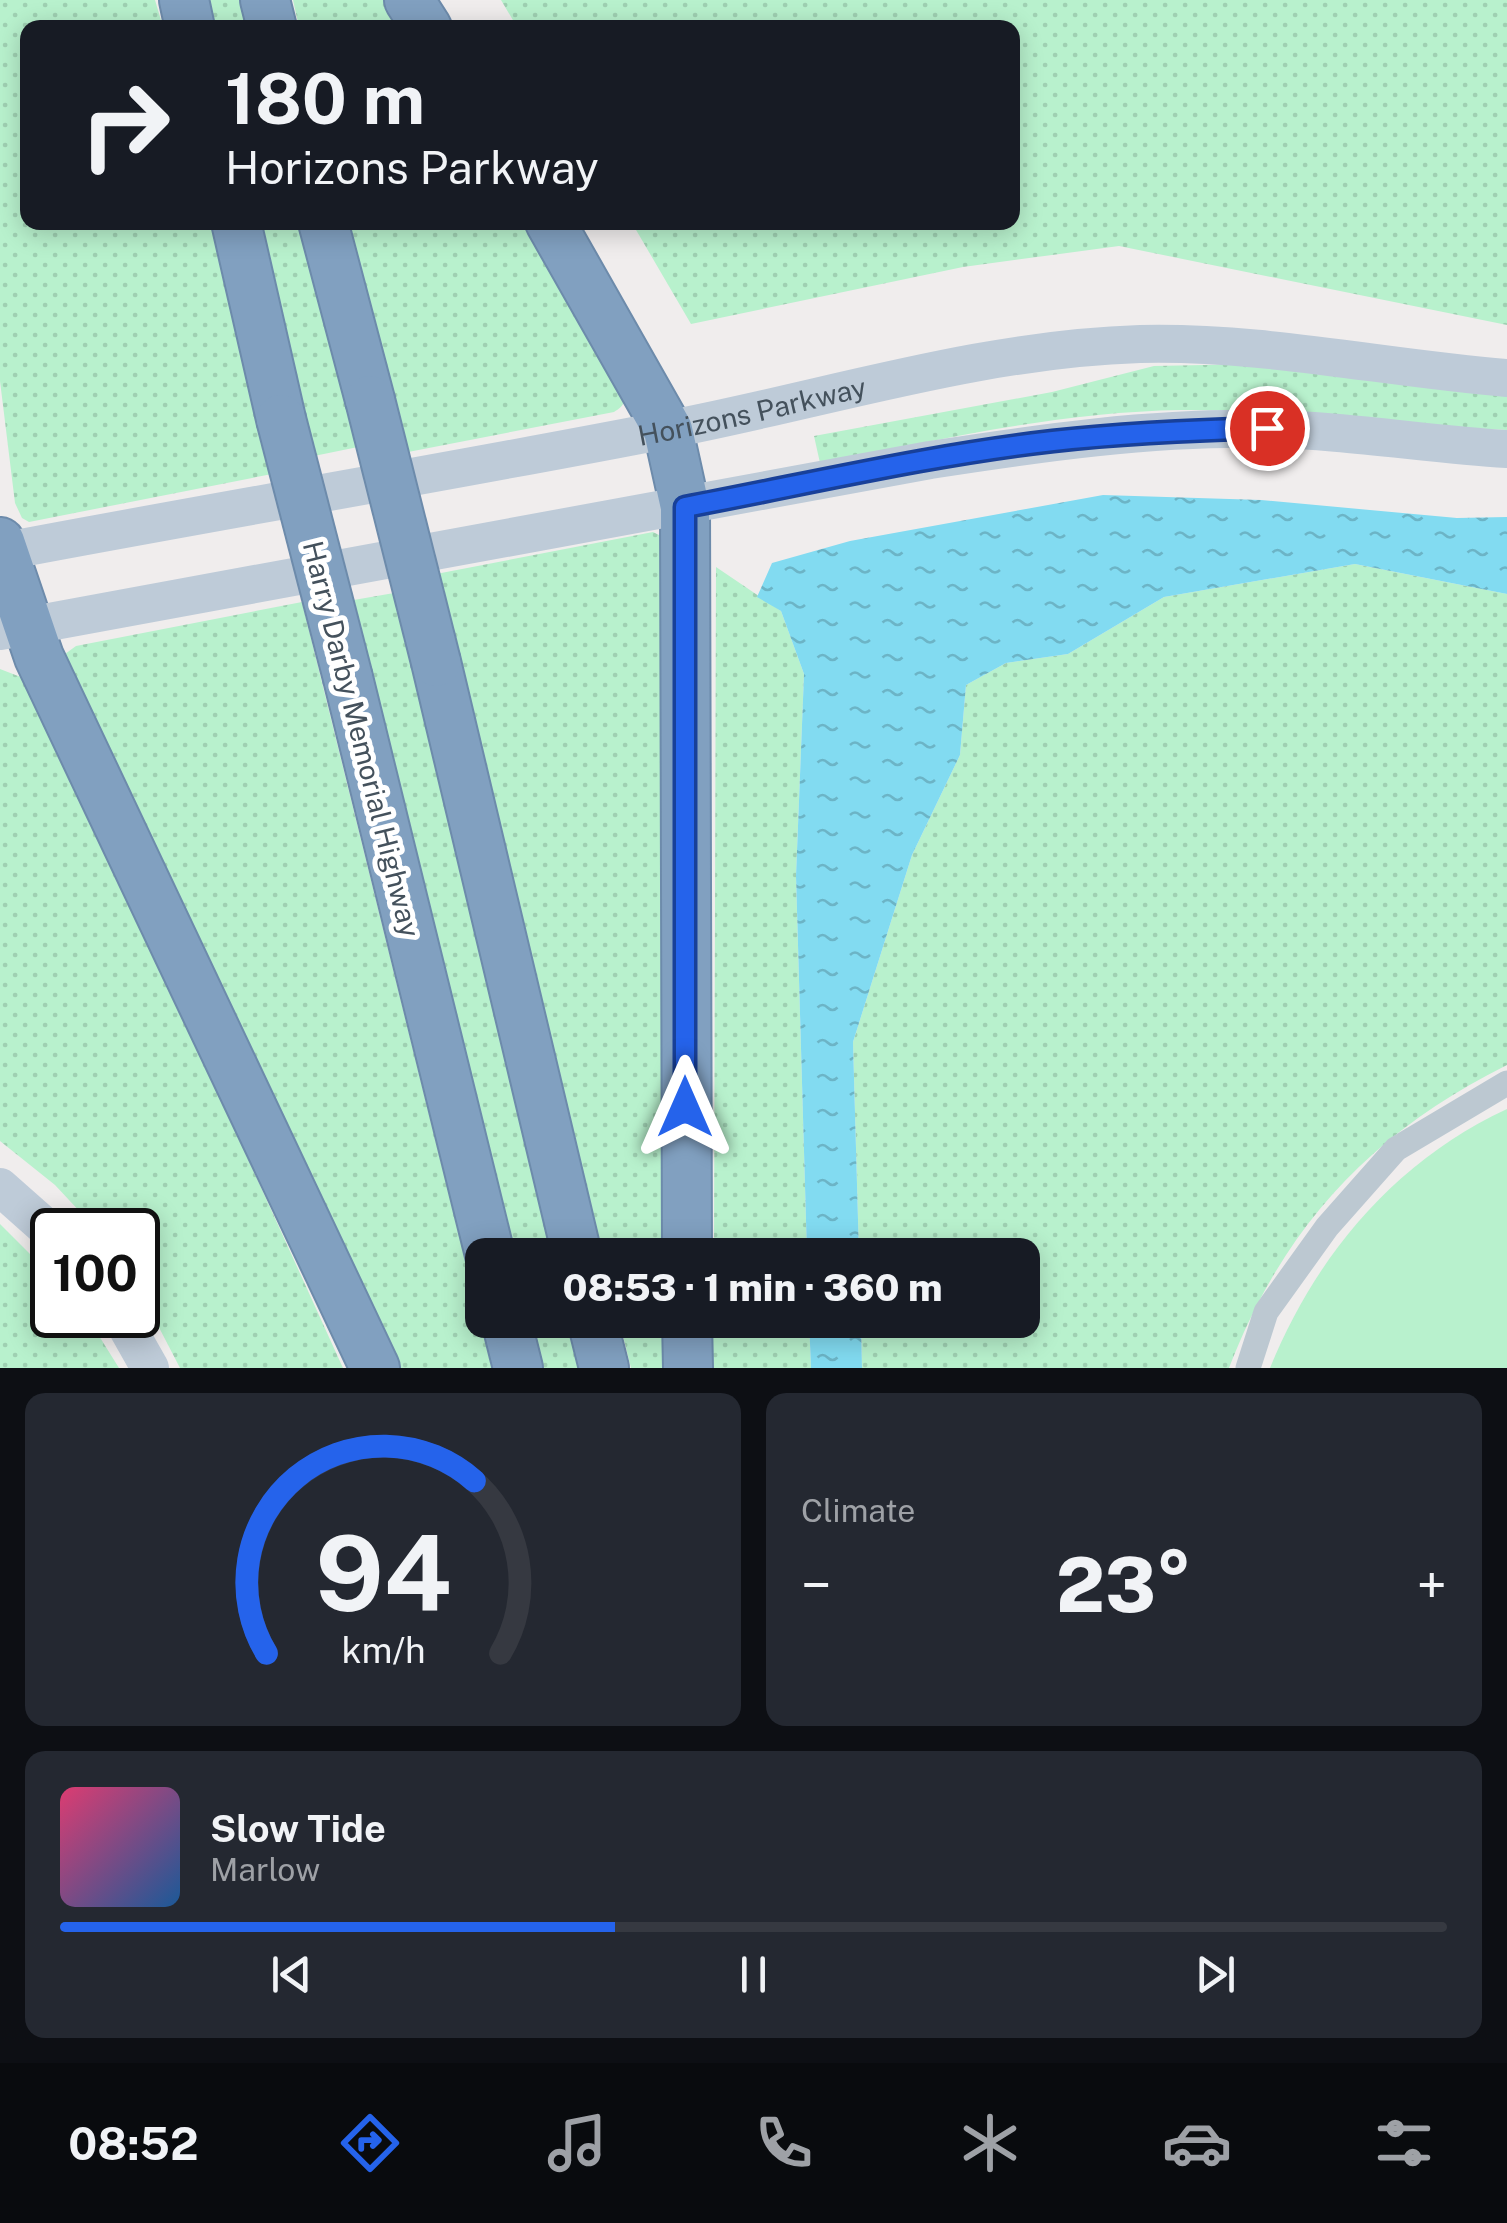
<!DOCTYPE html>
<meta charset="utf-8">
<style>
:root{--surface:#171b24;--page:#242831;--text:#f1f3f6;--muted:#9ea1a6;--line:#363941;--accent:#2563eb}
body{margin:0;font-family:"Public Sans",sans-serif;background:var(--page);color:var(--text);height:100vh;display:flex;flex-direction:column;font-size:38px;white-space:nowrap}
*{box-sizing:border-box;margin:0}
p{font-size:32px;color:var(--muted)}
.icon{flex:none;width:55px;height:55px;fill:none;stroke:currentColor;stroke-width:2;stroke-linecap:round;stroke-linejoin:round}
.map{position:relative;height:1368px;overflow:hidden}
.side{display:flex;flex-direction:column;gap:25px;padding:25px;background:#0d0f14;flex:1}
.side>*{flex:none}
.guide{position:absolute;left:20px;top:20px;width:1000px;height:210px;border-radius:20px;box-shadow:0 5px 25px #0003;background:#171b24;color:var(--text);overflow:hidden}
.speed{position:absolute;left:30px;top:1208px;display:flex;gap:20px;font-size:50px;font-weight:700;text-align:center}
.speed>*{display:grid;place-content:center;width:130px;height:130px;border-radius:50%;background:var(--surface);box-shadow:0 5px 25px #0003;line-height:1}
.speed .limit{border:5px solid #111;border-radius:15px;background:#fff;color:#111}
.pin{position:absolute;display:grid;place-items:center;width:85px;height:85px;color:#fff;margin:-42px;border:5px solid #fff;border-radius:50%;box-shadow:0 2px 10px #0007}
.me{position:absolute;width:110px;margin:-55px;rotate:0deg;stroke-linejoin:round;filter:drop-shadow(0 0 8px #0008)}
.turn{display:flex;align-items:center;gap:35px;height:210px;padding:0 40px;font-size:45px}
.turn .icon{width:130px;height:130px;stroke-width:2.5}
.turn b{display:block;font-size:70px;line-height:85px}
.big{font-size:75px;font-weight:800;line-height:1.1}
.side .widget{flex:1;display:flex;flex-direction:column;justify-content:center;gap:15px;min-width:0;padding:0 35px;border-radius:20px;background:var(--page)}
.side .dial{align-items:center;gap:0}
.dial svg{height:260px;overflow:visible;fill:none;stroke:var(--line);stroke-width:7;stroke-linecap:round;text-anchor:middle}
.dial text{fill:var(--text);stroke:none}
.song{display:flex;align-items:center;gap:30px}
.cover{width:120px;height:120px;border-radius:15px;background:linear-gradient(135deg,hsl(340 70% 55%),hsl(210 70% 35%))}
.played{height:10px;border-radius:5px;background:linear-gradient(90deg,var(--accent) 40%,var(--line) 40%)}
.keys{display:flex;justify-content:space-around;direction:ltr}
.heat{display:flex;justify-content:space-between;align-items:center;font-size:55px;direction:ltr}
.side .tiles{flex:1;display:grid;gap:25px;grid-template-columns:1fr 1fr}
.widget:last-child{grid-column:span 2}
.trip{position:absolute;left:465px;top:1238px;width:575px;height:100px;border-radius:20px;background:var(--surface);box-shadow:0 5px 25px #0003;font-weight:800;line-height:100px;text-align:center}
.tabs{display:flex;height:160px;justify-content:space-around;align-items:center;background:#090b0e;color:var(--muted)}
.tabs .icon{width:70px;height:70px}
.tabs .current{color:var(--accent)}
.tabs b{font-size:45px;color:var(--text)}
.map>svg:first-child{display:block}
.grass{fill:url(#grass-dots)}
.garden{fill:#b8f1cd}
.water{fill:url(#water-ripples)}
.lines{fill:none;stroke-linecap:round;stroke-linejoin:round}
.highway-casing{stroke:#6d8bab;stroke-width:52}
.street{stroke:#bcc8d1;stroke-width:25}
.secondary{stroke:#becbd8;stroke-width:38}
.highway{stroke:#81a0c0;stroke-width:48}
.highway-bridge-casing{stroke:#6d8bab;stroke-width:52;stroke-linecap:butt}
.highway-bridge{stroke:#81a0c0;stroke-width:48}
.route-casing{stroke:#184099;stroke-width:25}
.route{stroke:#2563eb;stroke-width:18}
.labels{text-anchor:middle;dominant-baseline:central;stroke-width:10;stroke-linejoin:round;paint-order:stroke}
.street-label{font-size:28px;fill:#44515c;stroke:#fff}
</style>
<div class="map">
<svg width="1507" height="1368" viewBox="0 0 1507 1368">
<defs>
<pattern id="grass-dots" width="8" height="8" patternUnits="userSpaceOnUse" patternTransform="scale(2.5)"><rect width="8" height="8" fill="#b8f1cd"/><path d="M2 2h.1M6 6h.1" fill="none" stroke="#9fd0b2" stroke-width="1.8" stroke-linecap="round"/></pattern>
<pattern id="water-ripples" width="26" height="14" patternUnits="userSpaceOnUse" patternTransform="scale(2.5)"><rect width="26" height="14" fill="#82dbf1"/><path d="M2 4q2-2 4 0t4 0M15 11q2-2 4 0t4 0" fill="none" stroke="#6cb4c6"/></pattern>
</defs>
<rect width="100%" height="100%" fill="#f0eded"/>
<g class="grass">
<polygon points="0,0 155,0 163,27 28,28 28,222 211,223 272,474 29,522 22,518 15,503 0,381"/>
<polygon points="199,0 247,0 254,27 206,27"/>
<polygon points="293,0 387,0 404,27 299,27"/>
<polygon points="501,0 1507,0 1507,325 1119,246 963,267 691,324 632,223 1012,222 1012,28 517,27"/>
<polygon points="255,223 302,223 358,447 314,456"/>
<path d="M347,223H526C544,251 629,374 624,401C623,406 619,409 614,412L403,453Z"/>
<path d="M1255,364L1507,389V430C1397,426 1292,409 1181,410C1058,412 939,440 820,463L814,436L1052,392L1154,366Z"/>
<polygon points="653,532 661,536 668,1255 603,1255 436,574"/>
<path d="M1355,564L1507,594V1065C1372,1132 1283,1227 1229,1368H862L861,1320H1022V1255H859L853,1042L912,855L960,755L966,685L1006,663L1068,654L1164,597Z"/>
<polygon points="716,567 781,611 804,674 796,876 807,1255 714,1255"/>
<polygon points="394,593 558,1255 510,1255 348,601"/>
<polygon points="302,602 492,1368 392,1368 65,660 65,654 76,646"/>
<polygon points="0,669 31,681 343,1368 180,1368 138,1287 138,1230 97,1230 55,1185 0,1141"/>
<polygon points="0,1224 52,1276 52,1315 86,1315 119,1368 0,1368"/>
<polygon points="526,1320 574,1320 586,1368 538,1368"/>
<polygon points="619,1320 669,1320 670,1368 631,1368"/>
<polygon points="713,1320 809,1320 811,1368 713,1368"/>
</g>
<path class="garden" d="M1507,1109V1368H1270C1316,1255 1395,1161 1507,1109Z"/>
<g class="water">
<polygon points="1103,495 1261,500 1457,518 1507,517 1507,594 1355,564 1164,597 1068,654 1006,663 966,685 960,755 912,855 853,1042 859,1255 807,1255 796,876 804,674 781,611 757,597 772,563 850,541"/>
<polygon points="809,1320 861,1320 862,1368 811,1368"/>
</g>
<g class="lines">
<defs>
<g id="highway">
<polyline points="184,0 190,28"/>
<polyline points="265,0 272,28"/>
<polyline points="409,0 427,28"/>
<polyline points="236,222 281,419"/>
<polyline points="323,222 370,400"/>
<polyline points="550,222 668,430 685,507 687,1255"/>
<polyline points="0,542 39,657 375,1368"/>
<polyline points="436,662 577,1255"/>
<polyline points="348,678 490,1255"/>
<polyline points="506,1320 518,1368"/>
<polyline points="592,1320 604,1368"/>
<polyline points="687,1320 688,1368"/>
</g>
</defs>
<use href="#highway" class="highway-casing"/>
<polyline class="street" points="1248,1368 1266,1312 1327,1227 1396,1149 1507,1083"/>
<g class="secondary">
<path id="s1" d="M0,552C221,510 444,473 665,430C823,400 978,349 1140,344C1262,341 1385,368 1507,378"/>
<path d="M0,631L930,460C1040,443 1151,427 1264,429C1344,430 1426,444 1507,449"/>
<polyline points="0,1187 52,1233"/>
<polyline points="120,1315 150,1368"/>
</g>
<use href="#highway" class="highway"/>
<defs>
<g id="highway-bridge">
<polyline points="370,400 436,662"/>
<polyline points="281,419 348,678"/>
</g>
</defs>
<use href="#highway-bridge" class="highway-bridge-casing"/>
<use href="#highway-bridge" class="highway-bridge"/>
</g>
<g class="lines">
<defs>
<path id="route" d="M685,1107V507C807,484 930,455 1053,441C1125,433 1195,430 1267,428"/>
</defs>
<use href="#route" class="route-casing"/>
<use href="#route" class="route"/>
</g>
<g class="labels">
<g class="street-label">
<text stroke="none"><textPath href="#s1" startOffset="765">Horizons Parkway</textPath></text>
<text transform="translate(362 739) rotate(76)">Harry Darby Memorial Highway</text>
</g>
</g>
</svg>
<div class="speed"><div class="limit">100</div></div>
<div class="pin" style="left:1267px;top:428px;background:#d93025"><svg class="icon" aria-label="arrive" viewBox="0 0 24 24"><path d="M6 21V4h12l-3 4 3 4H6"/></svg></div>
<svg class="me" style="left:685px;top:1107px" viewBox="-20 -20 40 40"><path d="M0-17L14 15 0 8-14 15z" fill="#2563eb" stroke="#fff" stroke-width="4"/></svg>
<div class="trip">08:53 · 1 min · 360 m</div>
<div class="guide">
<div class="turn"><svg class="icon" aria-label="right" viewBox="0 0 24 24"><path d="M7 20v-9h11M14 6l5 5-5 5"/></svg><div><b>180 m</b>Horizons Parkway</div></div>
</div>
</div>
<section class="side">
<div class="tiles">
<div class="widget dial"><svg viewBox="0 0 100 80">
<path d="M14 69A42 42 0 1 1 86 69"/>
<path d="M14 69A42 42 0 0 1 78 16" stroke="#2563eb"/>
<text x="50" y="56" font-size="32" font-weight="700">94</text>
<text x="50" y="72" font-size="11">km/h</text>
</svg></div>
<div class="widget"><p>Climate</p>
<div class="heat"><a>−</a><b class="big">23°</b><a>+</a></div>
</div>
<div class="widget">
<div class="song"><i class="cover"></i><div><b>Slow Tide</b><p>Marlow</p></div></div>
<div class="played"></div>
<div class="keys"><svg class="icon" aria-label="previous" viewBox="0 0 24 24"><path d="M18 5L8 12l10 7zM5 5v14"/></svg><svg class="icon" aria-label="pause" viewBox="0 0 24 24"><path d="M8 5v14M16 5v14"/></svg><svg class="icon" aria-label="next" viewBox="0 0 24 24"><path d="M6 5l10 7-10 7zM19 5v14"/></svg></div>
</div>
</div>
</section>
<nav class="tabs">
<b>08:52</b>
<svg class="icon current" aria-label="directions" viewBox="0 0 24 24"><path d="M12 3l9 9-9 9-9-9zM9 14v-3h6M13 9l2 2-2 2"/></svg>
<svg class="icon" aria-label="music" viewBox="0 0 24 24"><path d="M9 18V5l10-2v13"/><circle cx="6" cy="18" r="3"/><circle cx="16" cy="16" r="3"/></svg>
<svg class="icon" aria-label="phone" viewBox="0 0 24 24"><path d="M5 4h4l2 5-3 2q2 4 5 5l2-3 5 2v4C11 20 4 13 5 4z"/></svg>
<svg class="icon" aria-label="climate" viewBox="0 0 24 24"><path d="M12 3v18M4 7l16 10M4 17L20 7"/></svg>
<svg class="icon" aria-label="car" viewBox="0 0 24 24"><path d="M5 17H2v-5l4-1 3-4h7l3 4 3 1v5h-3M9 17h6M6 11h13"/><circle cx="7" cy="17" r="2"/><circle cx="17" cy="17" r="2"/></svg>
<svg class="icon" aria-label="filters" viewBox="0 0 24 24"><path d="M4 7h16M4 17h16"/><circle cx="9" cy="7" r="2"/><circle cx="15" cy="17" r="2"/></svg>
</nav>
